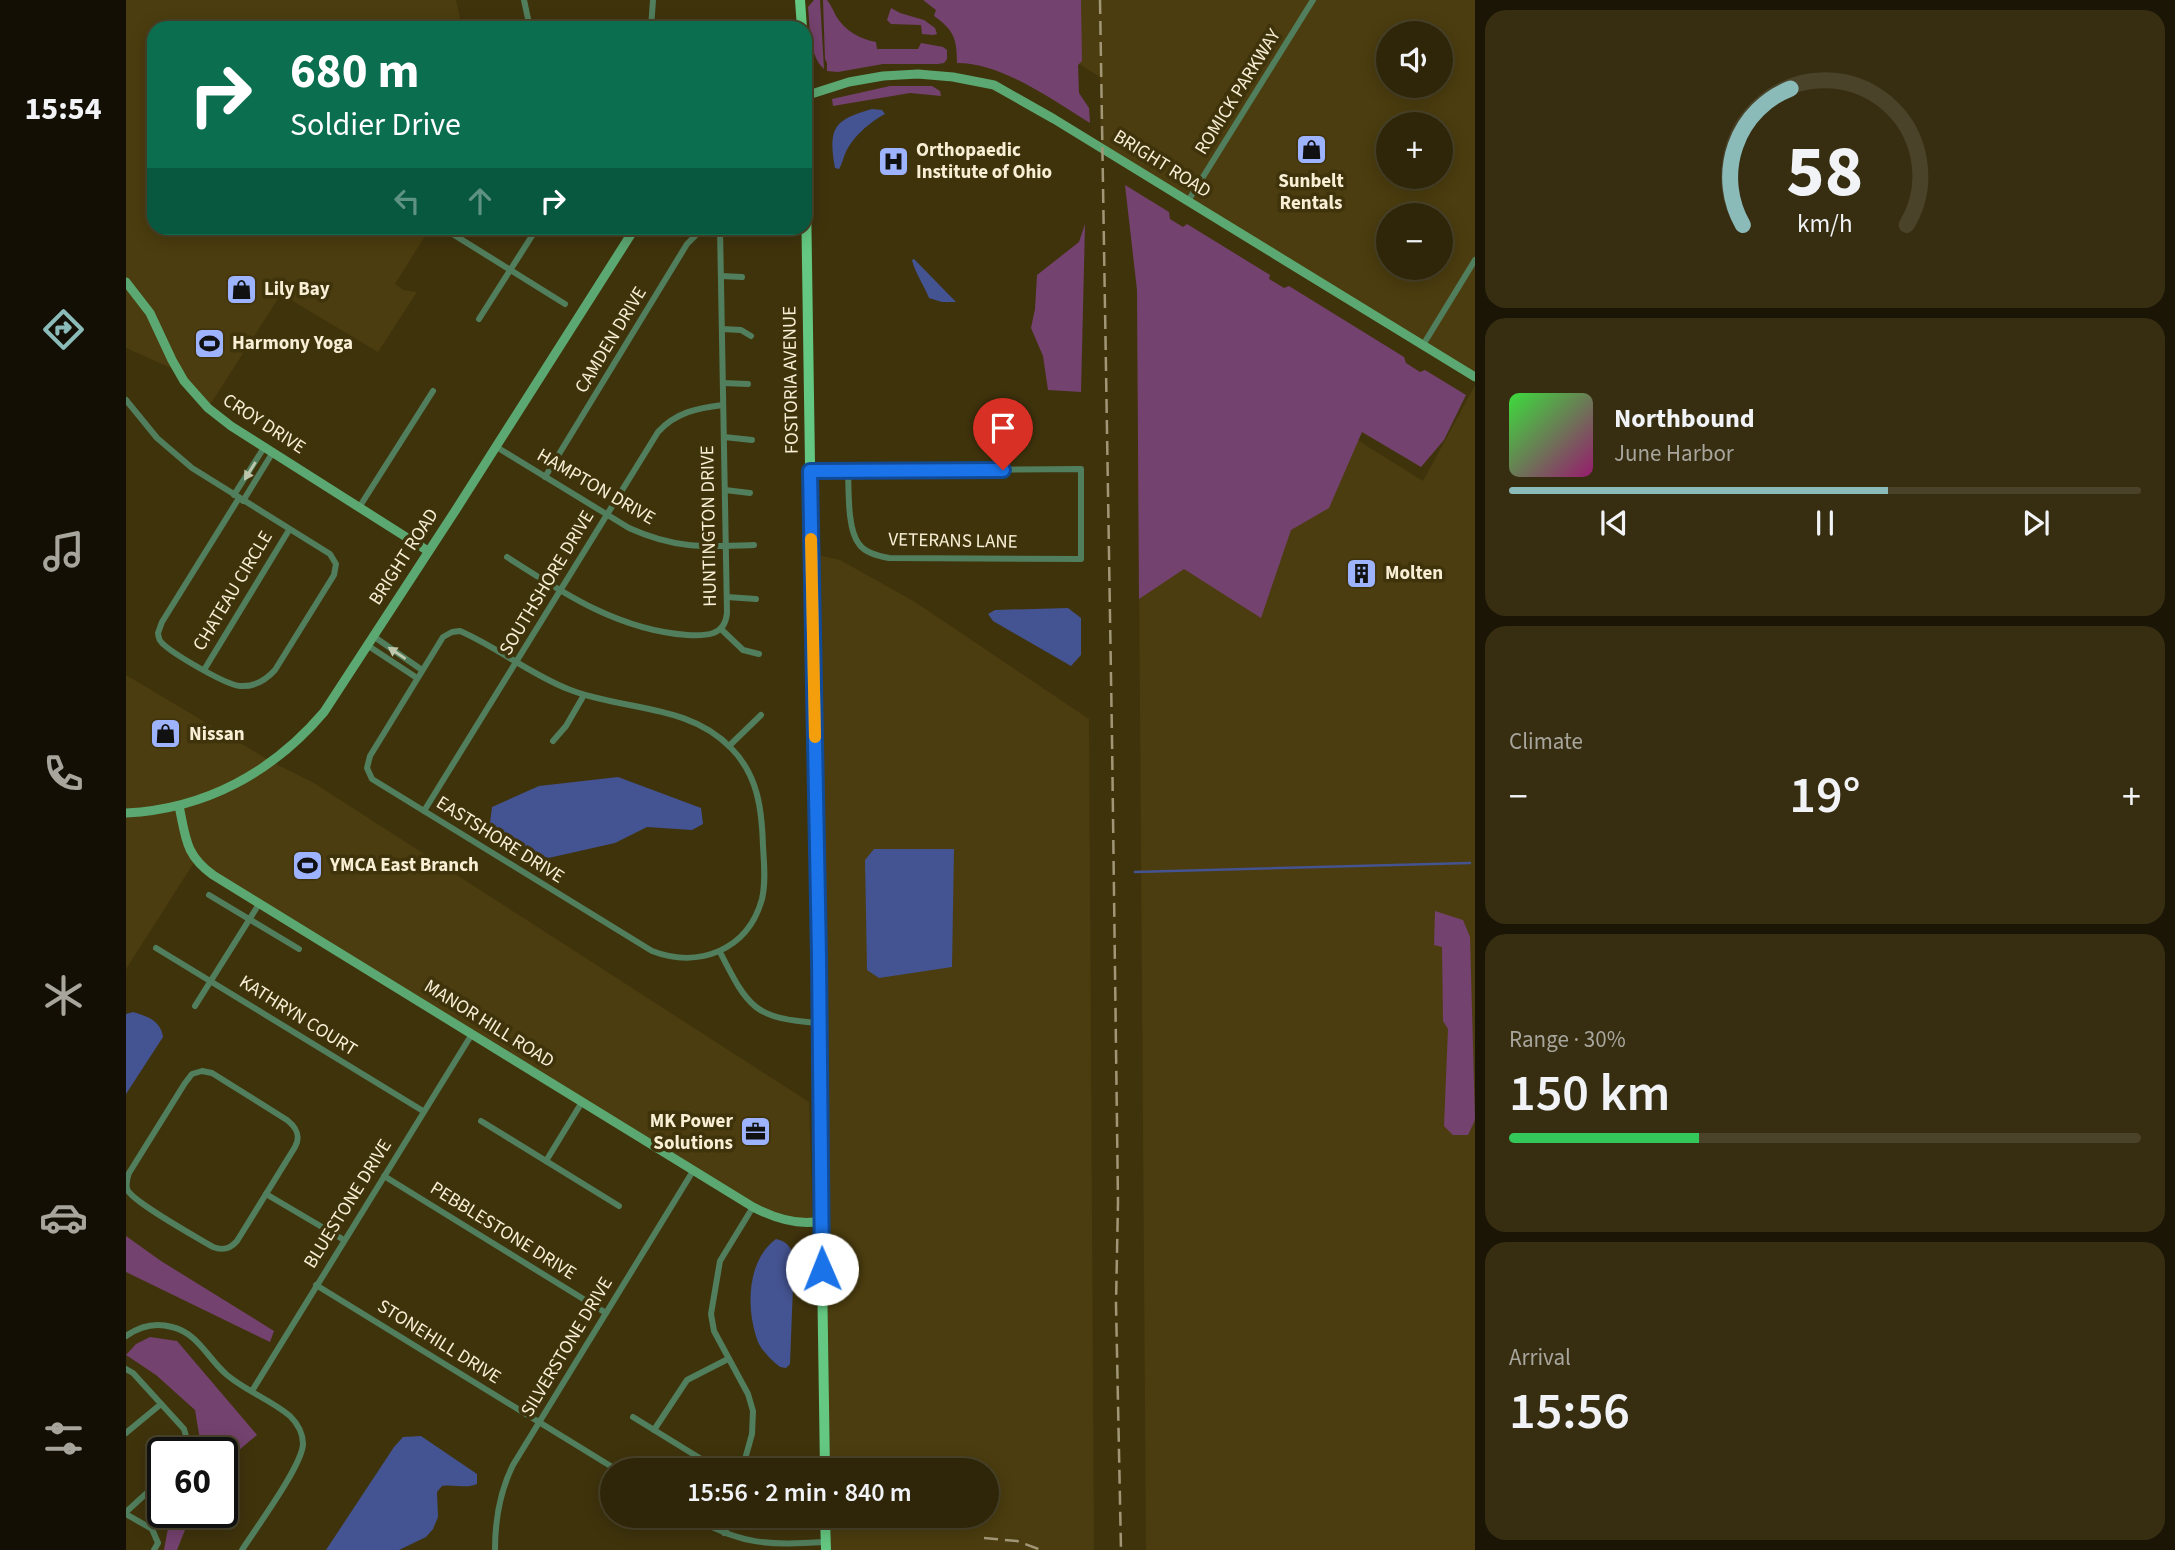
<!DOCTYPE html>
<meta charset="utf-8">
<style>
:root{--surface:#2f2609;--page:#372e12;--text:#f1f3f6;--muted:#a7a59c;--line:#4a432a;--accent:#8bbbb9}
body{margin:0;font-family:"Source Sans 3",sans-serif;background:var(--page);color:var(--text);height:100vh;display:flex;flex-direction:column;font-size:26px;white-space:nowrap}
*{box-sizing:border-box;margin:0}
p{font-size:23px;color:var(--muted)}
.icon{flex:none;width:38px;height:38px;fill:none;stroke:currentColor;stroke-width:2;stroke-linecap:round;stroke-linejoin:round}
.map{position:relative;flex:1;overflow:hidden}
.details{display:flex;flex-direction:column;gap:10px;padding:10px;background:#1a1505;width:700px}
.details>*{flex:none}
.banner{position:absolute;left:21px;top:21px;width:665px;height:214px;border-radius:21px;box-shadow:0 4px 18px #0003,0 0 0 2px var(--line);background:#0b6e4f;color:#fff;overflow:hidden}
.fabs{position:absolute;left:1250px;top:21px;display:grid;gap:14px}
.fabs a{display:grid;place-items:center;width:77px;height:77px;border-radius:50%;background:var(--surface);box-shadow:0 4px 18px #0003,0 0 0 2px var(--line);font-size:35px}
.speed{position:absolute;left:21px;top:1437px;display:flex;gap:14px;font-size:35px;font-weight:700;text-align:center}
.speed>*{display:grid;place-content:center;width:91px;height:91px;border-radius:50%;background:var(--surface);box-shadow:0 4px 18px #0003,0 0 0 2px var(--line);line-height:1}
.speed .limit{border:4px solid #111;border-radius:10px;background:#fff;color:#111}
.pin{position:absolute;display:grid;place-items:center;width:60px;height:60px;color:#fff;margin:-72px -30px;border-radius:50% 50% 50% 0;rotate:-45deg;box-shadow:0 0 7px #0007}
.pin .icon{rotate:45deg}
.me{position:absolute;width:77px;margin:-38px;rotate:359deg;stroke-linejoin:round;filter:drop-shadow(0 0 5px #0008)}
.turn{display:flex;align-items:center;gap:24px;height:147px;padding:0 28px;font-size:32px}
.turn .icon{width:91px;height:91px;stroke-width:2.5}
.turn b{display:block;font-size:49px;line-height:60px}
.lanes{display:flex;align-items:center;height:66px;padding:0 28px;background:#0003;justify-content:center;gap:35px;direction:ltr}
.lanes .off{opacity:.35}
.big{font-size:52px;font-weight:600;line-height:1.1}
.details .widget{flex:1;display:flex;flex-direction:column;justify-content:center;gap:10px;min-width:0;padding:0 24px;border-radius:21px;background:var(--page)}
.details .dial{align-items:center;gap:0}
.dial svg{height:182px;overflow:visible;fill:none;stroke:var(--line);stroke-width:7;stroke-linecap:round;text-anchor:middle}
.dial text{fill:var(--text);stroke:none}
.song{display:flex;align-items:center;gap:21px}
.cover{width:84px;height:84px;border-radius:10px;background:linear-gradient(135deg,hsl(120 70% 55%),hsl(320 70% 35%))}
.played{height:7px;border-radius:4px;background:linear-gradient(90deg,var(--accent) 60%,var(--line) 60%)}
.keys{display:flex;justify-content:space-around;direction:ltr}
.heat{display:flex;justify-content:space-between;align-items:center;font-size:38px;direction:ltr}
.charge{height:10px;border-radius:5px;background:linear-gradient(90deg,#34c759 30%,var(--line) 0)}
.trip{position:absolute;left:474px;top:1458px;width:399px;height:70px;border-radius:35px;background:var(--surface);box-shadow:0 4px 18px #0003,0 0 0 2px var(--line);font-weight:600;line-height:70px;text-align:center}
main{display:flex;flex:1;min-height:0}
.tabs{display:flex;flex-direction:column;width:126px;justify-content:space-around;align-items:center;background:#130f04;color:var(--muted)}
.tabs .icon{width:49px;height:49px}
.tabs .on{color:var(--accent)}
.tabs b{font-size:32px;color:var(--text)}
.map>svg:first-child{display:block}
.built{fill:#4b3d0f;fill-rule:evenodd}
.green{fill:#74426e}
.water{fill:#445391}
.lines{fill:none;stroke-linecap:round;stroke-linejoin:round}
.stream{stroke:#445391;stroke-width:2.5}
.street{stroke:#517e5c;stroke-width:6}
.secondary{stroke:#5ca872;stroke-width:9}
.primary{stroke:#64c882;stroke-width:10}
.rail{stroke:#a19777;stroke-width:2.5;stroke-dasharray:14 7;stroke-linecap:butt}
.oneway{fill:#bec7ab}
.route-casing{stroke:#114b97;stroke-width:18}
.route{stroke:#1a73e8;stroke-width:12}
.slow{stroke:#f59e0b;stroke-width:12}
.labels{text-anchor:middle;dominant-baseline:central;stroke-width:7;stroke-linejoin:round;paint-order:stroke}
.street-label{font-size:19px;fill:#f8efd5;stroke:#3f330c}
.poi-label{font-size:19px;font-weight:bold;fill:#f8efd5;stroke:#3f330c;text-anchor:start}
</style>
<main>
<nav class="tabs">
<b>15:54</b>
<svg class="icon on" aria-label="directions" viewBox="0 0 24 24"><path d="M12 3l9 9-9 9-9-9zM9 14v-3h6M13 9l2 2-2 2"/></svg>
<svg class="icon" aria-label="music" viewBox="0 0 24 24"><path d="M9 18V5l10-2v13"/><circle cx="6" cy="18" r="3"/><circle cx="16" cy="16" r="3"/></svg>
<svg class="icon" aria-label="phone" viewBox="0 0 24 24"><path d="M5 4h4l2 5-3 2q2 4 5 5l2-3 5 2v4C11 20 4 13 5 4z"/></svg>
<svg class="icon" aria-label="climate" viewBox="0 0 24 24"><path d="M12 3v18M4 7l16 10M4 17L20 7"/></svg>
<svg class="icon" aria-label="car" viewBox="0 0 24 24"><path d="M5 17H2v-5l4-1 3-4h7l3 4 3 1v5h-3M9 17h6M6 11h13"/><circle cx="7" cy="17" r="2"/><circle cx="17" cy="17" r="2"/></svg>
<svg class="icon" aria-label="filters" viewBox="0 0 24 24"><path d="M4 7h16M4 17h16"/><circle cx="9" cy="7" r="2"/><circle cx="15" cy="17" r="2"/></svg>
</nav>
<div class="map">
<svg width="1349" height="1550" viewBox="0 0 1349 1550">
<rect width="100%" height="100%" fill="#3f330c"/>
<g class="built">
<polygon points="0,0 330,0 336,28 28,28 28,228 304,228 269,284 277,290 291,292 252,352 155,294 82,408 52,371 0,348"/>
<path d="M852,0H1349V377L975,148L974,77ZM1262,33H1314V86H1262ZM1262,124H1314V177H1262ZM1262,215H1314V268H1262Z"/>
<polygon points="1011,290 1244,448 1297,481 1349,385 1349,1550 1020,1550"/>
<polygon points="691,555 714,560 789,602 963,719 968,1550 705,1550 705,1516 861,1516 861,1470 704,1470"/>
<polygon points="0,675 146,762 188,783 683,1102 687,1223 647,1217 69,861 0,969"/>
</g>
<g class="green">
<path d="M688,0H694L698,69C683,56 684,26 682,7Z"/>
<path d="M697,0H701C705,5 707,10 710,16C719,31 734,39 750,42L751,49H792L795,43L817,47L821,50V59L818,63L812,64H757L712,72L701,71V63L699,59Z"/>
<path d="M797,0H955L956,61L952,65L953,93L963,108L964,123C926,100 877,63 831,63C831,39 828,30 808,16L810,10Z"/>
<polygon points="765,8 774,13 798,20 809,28 811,34 807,35 796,34 795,25 765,24 761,20"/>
<polygon points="764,86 806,86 814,91 815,96 784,93 707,106 706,99"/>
<polygon points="999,185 1043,212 1044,219 1057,227 1061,224 1144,275 1143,279 1158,288 1163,286 1278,357 1280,363 1294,372 1299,370 1340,395 1318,440 1295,467 1236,432 1203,508 1165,530 1135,618 1058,569 1013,599 1011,290"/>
<polygon points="959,224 955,392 922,390 917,356 905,328 909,309 911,275 953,242"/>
<polygon points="1309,911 1337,920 1344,937 1349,1120 1342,1135 1327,1135 1318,1126 1322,1029 1317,1021 1316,947 1308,945"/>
<polygon points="0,1236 35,1261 148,1331 144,1342 0,1272"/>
<polygon points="24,1337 51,1341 131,1435 113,1450 96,1475 96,1452 69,1452 74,1440 69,1410 30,1375 0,1355 10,1344"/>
<polygon points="45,1512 71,1512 65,1515 51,1550 38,1550"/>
</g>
<g class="water">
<path d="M746,109L756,110L759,114C744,122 726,137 719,154C717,159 716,164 713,169L709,168C702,127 708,120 746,109Z"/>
<path d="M788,259L830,302H816L803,298C798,285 789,273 786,260Z"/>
<polygon points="942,608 955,618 955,655 945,666 867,621 862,614 869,610"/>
<polygon points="492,777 575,808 577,824 566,830 521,827 489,843 418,859 386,846 364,823 366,807 413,786"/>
<polygon points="748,849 828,849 826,967 753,978 741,970 739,860"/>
<path d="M7,1012C21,1016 35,1021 37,1037L0,1094V1014Z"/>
<path d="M650,1239C662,1242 666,1248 668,1260L664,1364L660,1368L654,1367C646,1361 636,1351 632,1342C620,1310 620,1261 650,1239Z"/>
<path d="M295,1436L351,1474V1484C341,1489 328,1484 316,1486L311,1492L312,1517L307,1529L300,1537L273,1550H200L268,1447L277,1437Z"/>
</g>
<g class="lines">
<polyline class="stream" points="1009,872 1344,863"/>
<g class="street">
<polyline points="398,0 404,28"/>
<polyline points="525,28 527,0"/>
<polyline points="1062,201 1187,0"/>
<polyline points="317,228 439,304"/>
<polyline points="595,276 616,277"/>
<polyline points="353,319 411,228"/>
<polyline points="596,329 615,330 625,336"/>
<polyline points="1297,345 1349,260"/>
<polyline points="597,383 622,384"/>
<path d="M0,400L31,438L66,468L204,554L210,564L208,575L149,670C140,680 129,687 114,686C100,685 47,654 36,643C32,639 33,638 32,633L36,622L113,498"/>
<polyline points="598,437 626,440"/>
<path d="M369,446L503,528C549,549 579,547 628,545"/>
<path d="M684,471L955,469V559L763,558C753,556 739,553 733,544C721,529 723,490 722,471"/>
<polyline points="419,477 561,244 573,232 585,228"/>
<polyline points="599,490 624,493"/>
<polyline points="108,495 139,446"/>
<polyline points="117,501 147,452"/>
<polyline points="234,506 307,391"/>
<path d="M381,557C437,593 492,630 561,635C580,636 599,636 601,613L594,228"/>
<polyline points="601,597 630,599"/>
<polyline points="595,629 617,650 633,654"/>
<path d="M334,631C371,647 404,674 442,689C496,711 562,703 605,748C632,775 636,810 637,846C638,863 640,882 636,899C622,950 573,969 526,951L246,779L241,768L244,756L317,637L326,632Z"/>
<polyline points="247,636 296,670"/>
<polyline points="241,645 291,678"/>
<polyline points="78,670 163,530"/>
<polyline points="427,741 440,726 458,695"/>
<polyline points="603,746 635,715"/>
<path d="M298,811L532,432C550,412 572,408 597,405"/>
<polyline points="83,895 173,949"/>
<polyline points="30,948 297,1111"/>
<path d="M594,952C623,1009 628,1018 693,1023"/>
<polyline points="69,1006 133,904"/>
<path d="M76,1071L86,1073L161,1120C171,1128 175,1136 169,1147L111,1241C104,1249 97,1251 87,1247C72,1238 5,1201 1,1189C0,1183 1,1178 3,1173L59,1083L66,1074Z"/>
<polyline points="355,1121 493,1206"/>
<polyline points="420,1161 456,1102"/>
<polyline points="258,1176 480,1313"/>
<polyline points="140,1194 218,1240"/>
<polyline points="190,1285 491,1470"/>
<path d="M0,1336C14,1326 29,1322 46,1327C72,1333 82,1359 101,1375C120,1391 145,1400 164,1416C172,1424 177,1433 177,1444C176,1466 130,1528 116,1550"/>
<polyline points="0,1369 7,1373 58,1429 62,1443 60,1452"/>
<polyline points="126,1391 346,1034"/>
<polyline points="507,1417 593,1470"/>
<polyline points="528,1430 561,1380 602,1359"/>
<polyline points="0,1433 35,1404"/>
<polyline points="616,1470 626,1434 627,1411 622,1394 588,1331 585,1314 594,1261 627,1207"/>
<polyline points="0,1512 37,1478"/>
<polyline points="0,1514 26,1529 32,1543 28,1550"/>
<path d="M566,1516C615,1546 644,1545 700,1542"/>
<polyline points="598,1533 607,1516"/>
<path d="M369,1550C369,1520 373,1493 387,1465L567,1171"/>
</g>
<g class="secondary">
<polyline points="679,96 723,82 757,76 792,74 827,77 868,85 928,119 1349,377"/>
<polyline points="0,282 24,313 46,360 58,381 82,408 105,426 302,551"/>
<path d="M53,806C60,838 59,855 87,875L627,1207C648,1218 671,1226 695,1221"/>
<path d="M0,813C80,809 147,772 198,712L331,508L509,228"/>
</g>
<g class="primary">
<polyline points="674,0 676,28"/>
<polyline points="679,129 699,1470"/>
<polyline points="699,1516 700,1550"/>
</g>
<g class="rail">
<polyline points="974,0 986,738 992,1202 990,1304 995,1550"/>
<polyline points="858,1538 891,1541 915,1550"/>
</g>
</g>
<defs><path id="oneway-solid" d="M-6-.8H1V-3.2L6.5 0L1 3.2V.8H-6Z" transform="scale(1.75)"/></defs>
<g class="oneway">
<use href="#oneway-solid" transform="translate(124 471) rotate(122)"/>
<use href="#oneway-solid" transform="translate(271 653) rotate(-146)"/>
</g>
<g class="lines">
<defs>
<polyline id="route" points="696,1269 693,957 684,471 877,470"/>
</defs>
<use href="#route" class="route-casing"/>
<use href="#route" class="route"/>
<polyline class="slow" points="685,539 689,737"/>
</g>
<defs>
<symbol id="shop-square" viewBox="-11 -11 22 22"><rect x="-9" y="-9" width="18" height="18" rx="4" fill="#9eb3fd" stroke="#3f330c"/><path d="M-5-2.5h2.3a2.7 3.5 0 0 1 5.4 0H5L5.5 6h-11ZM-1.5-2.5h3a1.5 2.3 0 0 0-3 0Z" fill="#111"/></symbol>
<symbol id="hospital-square" viewBox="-11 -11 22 22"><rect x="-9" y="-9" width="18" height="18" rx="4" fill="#9eb3fd" stroke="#3f330c"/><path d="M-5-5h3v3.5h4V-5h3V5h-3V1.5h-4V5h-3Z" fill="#111"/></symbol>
<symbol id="stadium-square" viewBox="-11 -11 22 22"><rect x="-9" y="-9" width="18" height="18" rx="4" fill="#9eb3fd" stroke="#3f330c"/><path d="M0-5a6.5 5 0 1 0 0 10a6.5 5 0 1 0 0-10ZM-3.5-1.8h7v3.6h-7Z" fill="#111"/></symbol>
<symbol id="building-square" viewBox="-11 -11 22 22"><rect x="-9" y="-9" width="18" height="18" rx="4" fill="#9eb3fd" stroke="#3f330c"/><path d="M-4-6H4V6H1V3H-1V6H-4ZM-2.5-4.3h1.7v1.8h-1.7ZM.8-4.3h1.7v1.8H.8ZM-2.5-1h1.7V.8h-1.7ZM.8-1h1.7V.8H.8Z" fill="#111"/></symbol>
<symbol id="office-square" viewBox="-11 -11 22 22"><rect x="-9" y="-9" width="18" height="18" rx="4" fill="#9eb3fd" stroke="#3f330c"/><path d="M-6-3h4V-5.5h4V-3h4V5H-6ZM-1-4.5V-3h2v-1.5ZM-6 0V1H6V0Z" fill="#111"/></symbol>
</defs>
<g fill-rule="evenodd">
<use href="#shop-square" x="1168" y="132" width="35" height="35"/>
<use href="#hospital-square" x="750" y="144" width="35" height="35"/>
<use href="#shop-square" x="98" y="272" width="35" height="35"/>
<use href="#stadium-square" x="66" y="326" width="35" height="35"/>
<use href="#building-square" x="1218" y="556" width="35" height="35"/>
<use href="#shop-square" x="22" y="716" width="35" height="35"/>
<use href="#stadium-square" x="164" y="848" width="35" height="35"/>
<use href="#office-square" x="612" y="1114" width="35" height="35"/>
</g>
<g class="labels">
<g class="street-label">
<text transform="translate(1112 92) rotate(-58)">ROMICK PARKWAY</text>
<text transform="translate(1036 164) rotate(32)">BRIGHT ROAD</text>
<text transform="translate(485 340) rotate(-59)">CAMDEN DRIVE</text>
<text transform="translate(665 380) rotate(-91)">FOSTORIA AVENUE</text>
<text transform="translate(138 424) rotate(33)">CROY DRIVE</text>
<text transform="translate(470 487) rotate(30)">HAMPTON DRIVE</text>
<text transform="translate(583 526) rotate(-91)">HUNTINGTON DRIVE</text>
<text transform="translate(827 541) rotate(1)">VETERANS LANE</text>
<text transform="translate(278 557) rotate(-57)">BRIGHT ROAD</text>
<text transform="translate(421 583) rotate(-59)">SOUTHSHORE DRIVE</text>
<text transform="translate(107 591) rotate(-59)">CHATEAU CIRCLE</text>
<text transform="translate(374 840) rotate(32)">EASTSHORE DRIVE</text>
<text transform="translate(172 1016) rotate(32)">KATHRYN COURT</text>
<text transform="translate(363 1024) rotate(32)">MANOR HILL ROAD</text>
<text transform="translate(222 1204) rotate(-58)">BLUESTONE DRIVE</text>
<text transform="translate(377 1231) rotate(32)">PEBBLESTONE DRIVE</text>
<text transform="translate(313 1342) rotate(32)">STONEHILL DRIVE</text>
<text transform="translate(441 1347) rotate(-59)">SILVERSTONE DRIVE</text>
</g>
<g class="poi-label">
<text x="790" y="150">Orthopaedic<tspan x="790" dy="22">Institute of Ohio</tspan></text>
<text x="1185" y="181" text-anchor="middle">Sunbelt<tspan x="1185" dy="22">Rentals</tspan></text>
<text x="138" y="289">Lily Bay</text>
<text x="106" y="343">Harmony Yoga</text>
<text x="1259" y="573">Molten</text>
<text x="63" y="734">Nissan</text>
<text x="204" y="865">YMCA East Branch</text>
<text x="607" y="1121" text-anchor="end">MK Power<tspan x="607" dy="22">Solutions</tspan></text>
</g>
</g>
</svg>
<div class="fabs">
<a><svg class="icon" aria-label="sound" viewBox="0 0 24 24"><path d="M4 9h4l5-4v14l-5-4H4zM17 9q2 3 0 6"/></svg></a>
<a>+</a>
<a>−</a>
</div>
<div class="speed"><div class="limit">60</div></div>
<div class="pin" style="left:877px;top:470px;background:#d93025"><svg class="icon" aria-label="arrive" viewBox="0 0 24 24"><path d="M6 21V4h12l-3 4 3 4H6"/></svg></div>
<svg class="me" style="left:696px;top:1269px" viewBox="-20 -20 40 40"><circle r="19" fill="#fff"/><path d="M0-13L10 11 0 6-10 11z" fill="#1a73e8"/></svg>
<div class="trip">15:56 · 2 min · 840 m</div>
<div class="banner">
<div class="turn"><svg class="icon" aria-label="right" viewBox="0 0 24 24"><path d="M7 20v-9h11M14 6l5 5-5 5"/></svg><div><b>680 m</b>Soldier Drive</div></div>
<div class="lanes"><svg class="icon off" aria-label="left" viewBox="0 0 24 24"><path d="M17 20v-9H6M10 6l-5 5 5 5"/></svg><svg class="icon off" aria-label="ahead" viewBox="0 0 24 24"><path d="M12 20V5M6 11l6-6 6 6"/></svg><svg class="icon" aria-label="right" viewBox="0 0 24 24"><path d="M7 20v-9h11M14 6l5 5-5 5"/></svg></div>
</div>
</div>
<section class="details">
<div class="widget dial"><svg viewBox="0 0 100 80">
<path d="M14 69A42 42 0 1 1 86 69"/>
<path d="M14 69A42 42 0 0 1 35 9" stroke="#8bbbb9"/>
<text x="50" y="56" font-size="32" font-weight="700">58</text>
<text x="50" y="72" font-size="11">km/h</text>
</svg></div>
<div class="widget">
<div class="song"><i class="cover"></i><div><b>Northbound</b><p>June Harbor</p></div></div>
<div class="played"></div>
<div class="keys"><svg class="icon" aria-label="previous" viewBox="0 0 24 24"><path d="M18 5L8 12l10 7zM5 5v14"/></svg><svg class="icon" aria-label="pause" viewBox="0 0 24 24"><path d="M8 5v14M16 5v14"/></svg><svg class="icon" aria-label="next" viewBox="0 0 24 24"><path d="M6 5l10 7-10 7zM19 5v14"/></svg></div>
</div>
<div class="widget"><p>Climate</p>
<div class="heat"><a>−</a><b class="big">19°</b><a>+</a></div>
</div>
<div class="widget"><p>Range · 30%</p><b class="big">150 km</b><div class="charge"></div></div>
<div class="widget"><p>Arrival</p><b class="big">15:56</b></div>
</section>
</main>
